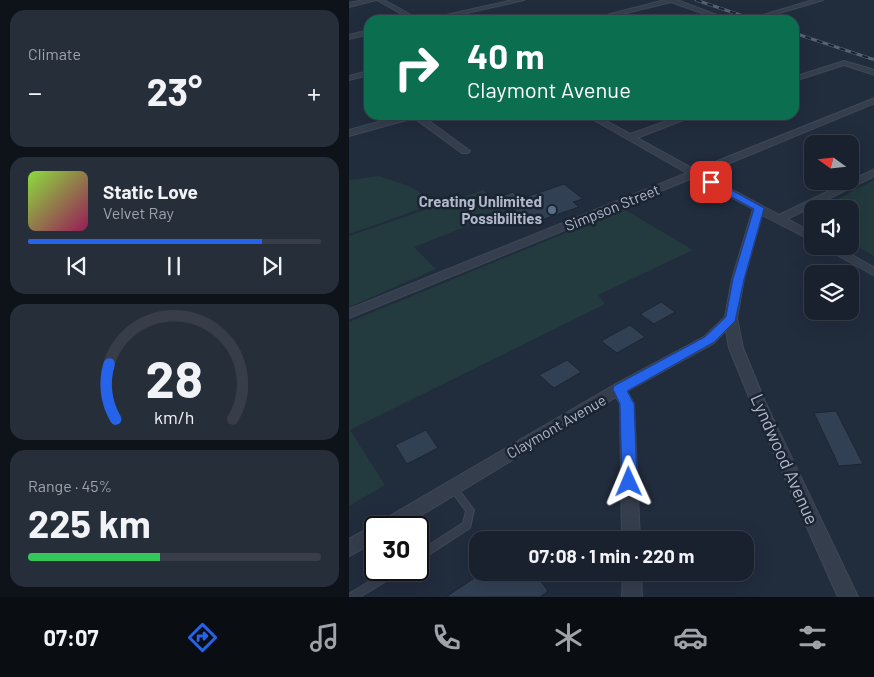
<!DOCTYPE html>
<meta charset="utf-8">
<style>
:root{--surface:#19212e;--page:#262e3a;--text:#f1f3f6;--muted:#9fa3aa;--line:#373e4a;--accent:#2563eb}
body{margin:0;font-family:Barlow,sans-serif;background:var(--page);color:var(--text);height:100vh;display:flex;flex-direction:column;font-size:19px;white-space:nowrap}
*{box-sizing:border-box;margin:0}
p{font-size:16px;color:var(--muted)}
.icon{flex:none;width:28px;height:28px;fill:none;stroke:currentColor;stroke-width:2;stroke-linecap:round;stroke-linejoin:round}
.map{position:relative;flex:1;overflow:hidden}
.sheet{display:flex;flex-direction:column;gap:10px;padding:10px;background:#0e1219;width:349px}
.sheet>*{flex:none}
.banner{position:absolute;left:15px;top:15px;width:435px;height:105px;border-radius:15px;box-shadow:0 5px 20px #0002,0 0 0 1px var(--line);background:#0b6e4f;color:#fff;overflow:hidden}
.needle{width:32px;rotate:285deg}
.buttons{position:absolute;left:455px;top:135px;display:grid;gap:10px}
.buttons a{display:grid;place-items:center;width:55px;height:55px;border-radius:10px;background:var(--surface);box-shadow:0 5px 20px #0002,0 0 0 1px var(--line);font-size:25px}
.speed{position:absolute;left:15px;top:516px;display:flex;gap:10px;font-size:25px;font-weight:700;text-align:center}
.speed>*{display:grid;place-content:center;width:65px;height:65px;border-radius:50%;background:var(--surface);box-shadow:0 5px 20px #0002,0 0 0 1px var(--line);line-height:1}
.speed .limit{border:2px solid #111;border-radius:8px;background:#fff;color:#111}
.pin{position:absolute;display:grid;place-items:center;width:42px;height:42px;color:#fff;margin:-21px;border-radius:10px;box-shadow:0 2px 8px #0006}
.me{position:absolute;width:55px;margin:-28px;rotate:359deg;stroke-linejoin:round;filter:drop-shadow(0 0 4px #0008)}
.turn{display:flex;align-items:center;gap:18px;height:105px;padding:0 20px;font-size:22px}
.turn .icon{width:65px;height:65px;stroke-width:2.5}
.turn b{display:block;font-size:35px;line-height:42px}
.big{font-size:38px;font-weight:700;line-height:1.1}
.sheet .tile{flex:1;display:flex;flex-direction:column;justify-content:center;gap:8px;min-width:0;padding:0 18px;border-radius:15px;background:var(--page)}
.sheet .dial{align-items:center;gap:0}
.dial svg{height:130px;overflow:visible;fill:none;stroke:var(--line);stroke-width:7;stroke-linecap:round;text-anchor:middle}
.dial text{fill:var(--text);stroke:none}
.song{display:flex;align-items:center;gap:15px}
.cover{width:60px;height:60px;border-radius:8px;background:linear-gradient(135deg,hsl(90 70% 55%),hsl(330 70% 35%))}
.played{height:5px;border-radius:2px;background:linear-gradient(90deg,var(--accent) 80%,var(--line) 80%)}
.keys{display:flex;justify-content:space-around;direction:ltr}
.heat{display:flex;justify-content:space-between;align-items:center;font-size:28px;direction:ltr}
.charge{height:8px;border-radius:4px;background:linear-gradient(90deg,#34c759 45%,var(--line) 0)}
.trip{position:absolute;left:120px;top:531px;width:285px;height:50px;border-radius:15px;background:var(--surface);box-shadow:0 5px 20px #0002,0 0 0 1px var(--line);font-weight:700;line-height:50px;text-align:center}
.tabs{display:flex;height:80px;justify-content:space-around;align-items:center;background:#0a0d12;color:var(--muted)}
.tabs .icon{width:35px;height:35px}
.tabs .selected{color:var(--accent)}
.tabs b{font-size:22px;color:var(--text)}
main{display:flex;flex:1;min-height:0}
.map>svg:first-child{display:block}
.green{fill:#233b3e}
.building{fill:#324054;stroke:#1c2634}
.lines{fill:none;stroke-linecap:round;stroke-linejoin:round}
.lane-casing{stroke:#3e4856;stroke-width:2}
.street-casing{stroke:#3e4856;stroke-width:2}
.lane{fill:#353e4d;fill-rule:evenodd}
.street{fill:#353e4d;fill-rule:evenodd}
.rail-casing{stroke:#566274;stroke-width:3}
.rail{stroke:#1a2432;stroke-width:2;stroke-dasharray:6;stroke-linecap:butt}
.route{fill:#2563eb;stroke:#184099}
.service-dot{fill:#5c6f8a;stroke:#1a2432;stroke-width:2}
.labels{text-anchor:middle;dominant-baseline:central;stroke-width:5;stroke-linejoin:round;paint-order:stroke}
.poi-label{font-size:15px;font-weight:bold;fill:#b0b9c9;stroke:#1a2432;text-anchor:end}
.street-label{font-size:15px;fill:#b0b9c9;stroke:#1a2432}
.near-street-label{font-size:18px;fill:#b0b9c9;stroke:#1a2432}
</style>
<main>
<section class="sheet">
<div class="tile"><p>Climate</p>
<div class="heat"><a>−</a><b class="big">23°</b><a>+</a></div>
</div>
<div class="tile">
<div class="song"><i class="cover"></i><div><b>Static Love</b><p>Velvet Ray</p></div></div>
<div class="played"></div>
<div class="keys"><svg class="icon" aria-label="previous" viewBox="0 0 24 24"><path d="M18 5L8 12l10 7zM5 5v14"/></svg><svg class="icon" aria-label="pause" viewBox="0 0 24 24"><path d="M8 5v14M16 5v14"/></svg><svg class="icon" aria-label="next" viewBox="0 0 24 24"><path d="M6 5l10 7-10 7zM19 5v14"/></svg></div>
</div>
<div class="tile dial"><svg viewBox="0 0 100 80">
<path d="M14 69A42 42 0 1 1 86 69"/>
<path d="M14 69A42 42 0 0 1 10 35" stroke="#2563eb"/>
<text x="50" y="56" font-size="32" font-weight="700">28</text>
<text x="50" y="72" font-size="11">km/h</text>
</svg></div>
<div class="tile"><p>Range · 45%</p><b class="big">225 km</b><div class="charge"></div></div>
</section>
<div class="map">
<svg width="526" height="597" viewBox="0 0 526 597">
<rect width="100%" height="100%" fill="#212c3d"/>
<g class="green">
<polygon points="30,176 60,186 88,203 0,234 0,180"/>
<polygon points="525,180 525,256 501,242 501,209 470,209"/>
<polygon points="134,190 157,211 65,247 87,269 0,307 0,236"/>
<polygon points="275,209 344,250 249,295 256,304 1,430 36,485 0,506 0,322"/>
</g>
<g class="building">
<polygon points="215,184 234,199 224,202 230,207 181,224 150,197 164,192 171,199"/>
<polygon points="312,302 326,312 305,324 291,314"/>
<polygon points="281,325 296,337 268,353 252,341"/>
<polygon points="218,360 232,372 205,388 190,375"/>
<polygon points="487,411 514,464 490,466 465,413"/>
<polygon points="77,430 89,448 58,464 46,445"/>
<polygon points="134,572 185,572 199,591 191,597 97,597"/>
</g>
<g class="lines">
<defs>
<g id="lane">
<polygon points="104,485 107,486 125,510 121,528 72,560 69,561 69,552 114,523 117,511 100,488 101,486"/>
<polygon points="39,570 52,570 50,573 11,597 0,597 0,594"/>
</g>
<g id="street">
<polygon points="15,0 27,0 0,7 0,3"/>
<polygon points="28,0 35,0 71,20 63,20"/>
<polygon points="164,0 175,0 87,20 75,20"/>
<polygon points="316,0 328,0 381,20 372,20 322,2 249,20 238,20"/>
<polygon points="464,0 474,0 407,20 397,20"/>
<polygon points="20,30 20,34 0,39 0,35"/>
<polygon points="495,61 526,70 526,75 495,65 445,81 445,77"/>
<polygon points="20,71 20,75 0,80 0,76"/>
<polygon points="526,98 526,103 354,174 430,215 526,169 526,176 438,219 464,233 464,241 413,215 395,279 388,318 394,348 417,404 509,597 489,597 403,404 380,348 377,330 365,343 278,391 285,404 291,540 273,540 271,404 267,397 51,528 26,528 26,542 0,556 0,539 20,528 27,526 29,523 265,385 355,337 376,317 383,279 404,209 346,177 0,318 0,309 338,173 236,115 246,115 281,134 335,115 347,115 288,138 346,170"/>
<polygon points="55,115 72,115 121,151 119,153 113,153 65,118 0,136 0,130"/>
<polygon points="472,246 487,246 526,268 526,276"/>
<polygon points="274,572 292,572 293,597 273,597"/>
</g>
</defs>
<use href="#lane" class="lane-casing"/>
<use href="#street" class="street-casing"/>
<use href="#lane" class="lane"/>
<use href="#street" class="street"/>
<defs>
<g id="rail">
<polyline points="347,0 406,20"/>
<polyline points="445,33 526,60"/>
</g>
</defs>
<use href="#rail" class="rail-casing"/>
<use href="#rail" class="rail"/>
</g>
<polygon class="route" points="362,179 415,208 395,279 386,321 365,342 278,391 285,404 288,482 285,486 280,488 275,486 273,482 271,404 264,389 265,386 356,337 377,317 384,279 405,209 359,184 357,182"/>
<circle class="service-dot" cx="203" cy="210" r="5"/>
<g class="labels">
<g class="poi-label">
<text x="193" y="201">Creating Unlimited<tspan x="193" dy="17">Possibilities</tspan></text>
</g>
<g class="street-label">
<text transform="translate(263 207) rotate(-22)">Simpson Street</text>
<text transform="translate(207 426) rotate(-30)">Claymont Avenue</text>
</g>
<g class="near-street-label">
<text transform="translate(436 459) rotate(66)">Lyndwood Avenue</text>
</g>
</g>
</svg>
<div class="buttons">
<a><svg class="needle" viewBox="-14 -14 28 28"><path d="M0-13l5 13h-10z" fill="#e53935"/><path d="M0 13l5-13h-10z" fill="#9fa3aa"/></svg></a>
<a><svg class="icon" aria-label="sound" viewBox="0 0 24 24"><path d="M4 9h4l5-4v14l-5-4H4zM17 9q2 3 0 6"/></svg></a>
<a><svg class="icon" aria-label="layers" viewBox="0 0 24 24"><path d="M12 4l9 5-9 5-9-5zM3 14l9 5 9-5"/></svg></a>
</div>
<div class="speed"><div class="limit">30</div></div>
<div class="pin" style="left:362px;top:182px;background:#d93025"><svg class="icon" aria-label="arrive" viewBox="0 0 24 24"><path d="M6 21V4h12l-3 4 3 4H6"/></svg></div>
<svg class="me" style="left:280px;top:482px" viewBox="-20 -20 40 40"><path d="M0-17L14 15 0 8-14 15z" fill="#2563eb" stroke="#fff" stroke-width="4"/></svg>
<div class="trip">07:08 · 1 min · 220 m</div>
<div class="banner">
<div class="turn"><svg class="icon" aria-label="right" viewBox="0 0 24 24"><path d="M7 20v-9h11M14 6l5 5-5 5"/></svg><div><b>40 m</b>Claymont Avenue</div></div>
</div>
</div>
</main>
<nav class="tabs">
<b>07:07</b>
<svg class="icon selected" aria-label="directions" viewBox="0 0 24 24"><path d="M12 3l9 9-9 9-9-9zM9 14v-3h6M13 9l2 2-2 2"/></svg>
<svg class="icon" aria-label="music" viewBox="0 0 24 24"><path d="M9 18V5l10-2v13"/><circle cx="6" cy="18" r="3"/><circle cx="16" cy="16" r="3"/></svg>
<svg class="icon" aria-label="phone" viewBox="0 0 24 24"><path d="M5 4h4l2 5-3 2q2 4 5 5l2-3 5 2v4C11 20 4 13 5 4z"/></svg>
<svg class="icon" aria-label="climate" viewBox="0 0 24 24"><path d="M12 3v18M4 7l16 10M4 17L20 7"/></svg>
<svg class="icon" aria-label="car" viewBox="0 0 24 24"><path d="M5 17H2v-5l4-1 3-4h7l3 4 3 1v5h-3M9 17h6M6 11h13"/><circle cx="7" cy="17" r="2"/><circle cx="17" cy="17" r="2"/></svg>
<svg class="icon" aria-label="filters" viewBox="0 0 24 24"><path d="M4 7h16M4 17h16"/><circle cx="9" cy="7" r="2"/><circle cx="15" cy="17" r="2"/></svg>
</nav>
